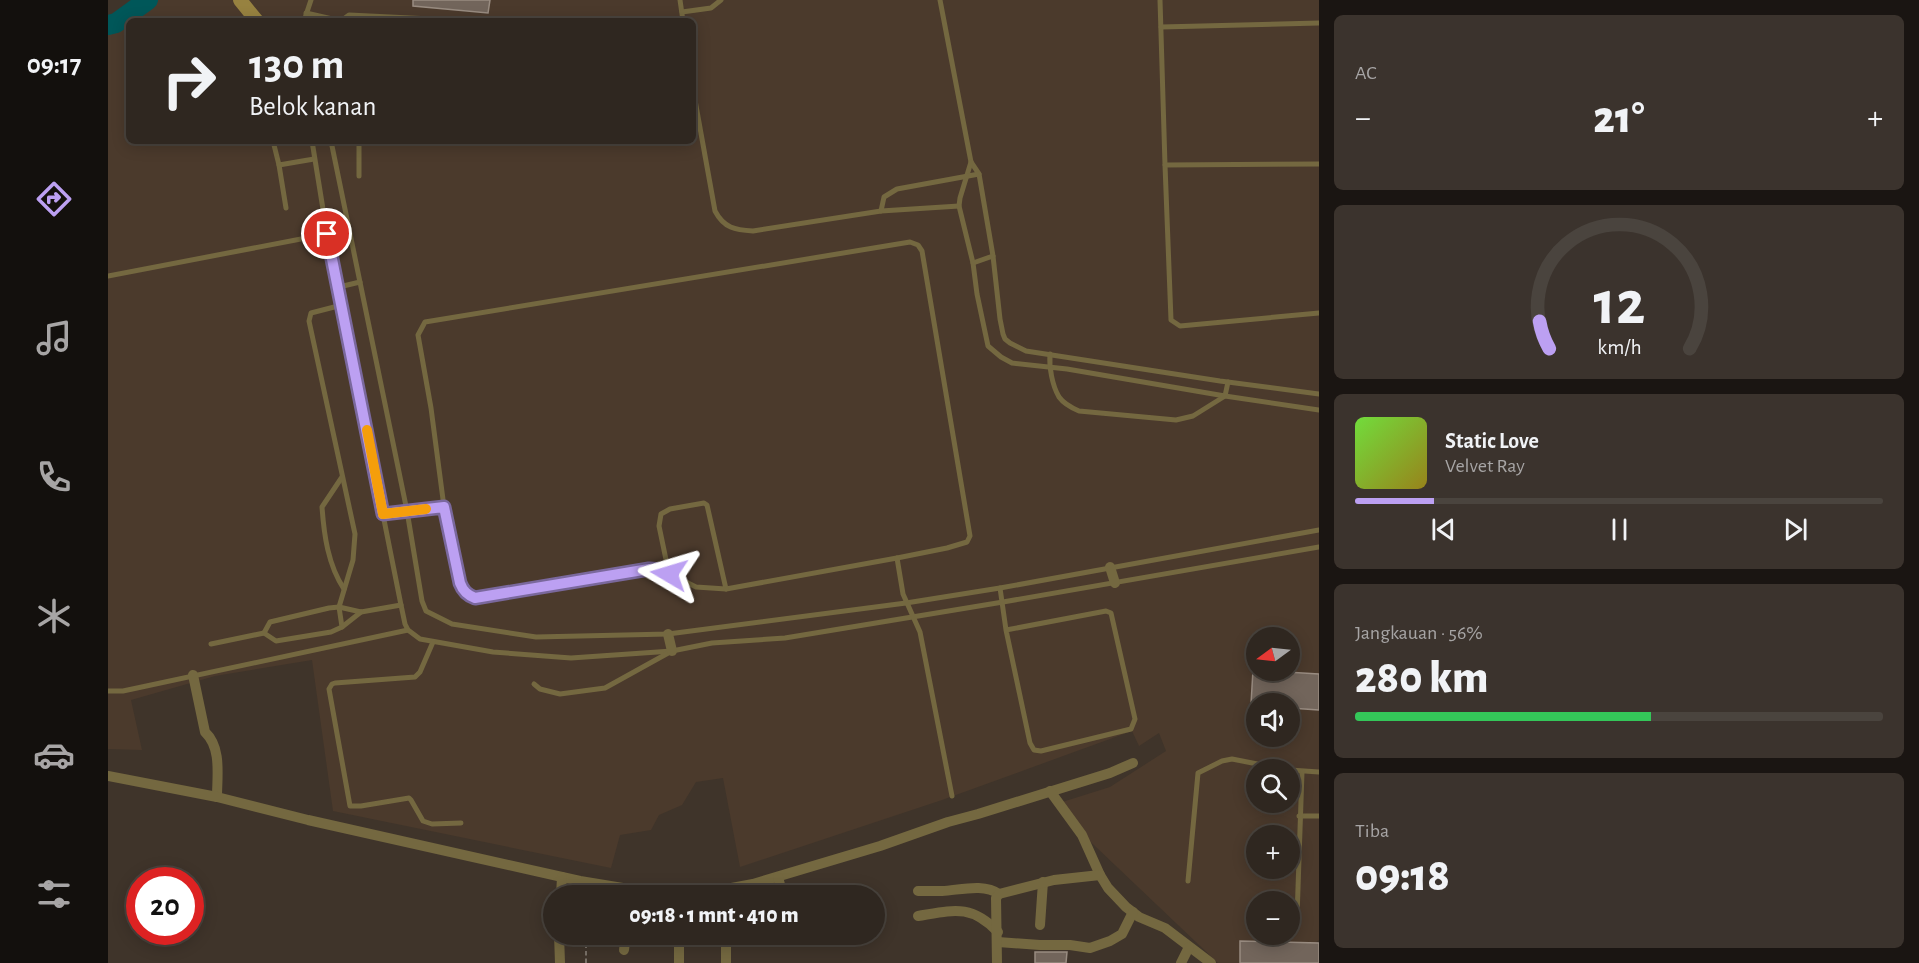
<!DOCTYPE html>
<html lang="id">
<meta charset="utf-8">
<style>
:root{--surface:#2f2720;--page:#3b332d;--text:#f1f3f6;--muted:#a7a5a5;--line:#4a443e;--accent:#bca0f2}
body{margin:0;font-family:"Alegreya Sans",sans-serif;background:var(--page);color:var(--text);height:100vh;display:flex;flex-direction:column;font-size:22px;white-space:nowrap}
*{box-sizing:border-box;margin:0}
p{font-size:20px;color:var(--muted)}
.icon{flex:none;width:33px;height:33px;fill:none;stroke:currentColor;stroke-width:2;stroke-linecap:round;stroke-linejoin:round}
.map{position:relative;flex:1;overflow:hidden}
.sheet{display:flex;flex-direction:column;gap:15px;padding:15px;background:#1a1512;width:600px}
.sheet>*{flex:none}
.top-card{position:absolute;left:18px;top:18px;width:570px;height:126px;border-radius:9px;box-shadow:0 3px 15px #0003,0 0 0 2px var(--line);background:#2f2720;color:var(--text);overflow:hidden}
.needle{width:39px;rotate:255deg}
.controls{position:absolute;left:1138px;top:627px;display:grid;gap:12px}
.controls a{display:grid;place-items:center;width:54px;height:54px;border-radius:50%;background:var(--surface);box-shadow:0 3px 15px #0003,0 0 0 2px var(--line);font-size:30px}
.speed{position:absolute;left:18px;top:867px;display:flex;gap:12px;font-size:30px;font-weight:700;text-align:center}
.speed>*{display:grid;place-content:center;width:78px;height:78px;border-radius:50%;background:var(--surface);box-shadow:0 3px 15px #0003,0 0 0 2px var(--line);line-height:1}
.speed .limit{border:9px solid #d22;background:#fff;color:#111}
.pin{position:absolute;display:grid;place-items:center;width:51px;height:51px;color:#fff;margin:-26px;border:3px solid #fff;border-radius:50%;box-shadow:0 2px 6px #0007}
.me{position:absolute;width:66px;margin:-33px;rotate:277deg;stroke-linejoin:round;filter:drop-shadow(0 0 4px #0008)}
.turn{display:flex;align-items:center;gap:21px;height:126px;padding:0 24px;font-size:27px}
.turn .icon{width:78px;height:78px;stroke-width:2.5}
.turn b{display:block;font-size:42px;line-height:51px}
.big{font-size:45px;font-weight:800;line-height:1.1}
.sheet .widget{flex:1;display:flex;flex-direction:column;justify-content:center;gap:9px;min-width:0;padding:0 21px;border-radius:9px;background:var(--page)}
.sheet .dial{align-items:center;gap:0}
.dial svg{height:156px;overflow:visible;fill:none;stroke:var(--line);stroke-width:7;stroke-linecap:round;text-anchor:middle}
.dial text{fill:var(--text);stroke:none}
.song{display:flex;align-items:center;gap:18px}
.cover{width:72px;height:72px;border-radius:9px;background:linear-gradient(135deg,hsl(100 70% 55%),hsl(50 70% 35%))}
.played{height:6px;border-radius:3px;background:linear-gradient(90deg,var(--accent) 15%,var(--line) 15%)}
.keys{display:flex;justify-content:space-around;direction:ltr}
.heat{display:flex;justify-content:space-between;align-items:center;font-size:33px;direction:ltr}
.charge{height:9px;border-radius:4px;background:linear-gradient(90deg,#34c759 56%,var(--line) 0)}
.trip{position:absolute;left:435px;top:885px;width:342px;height:60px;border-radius:30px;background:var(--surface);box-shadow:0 3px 15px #0003,0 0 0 2px var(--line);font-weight:800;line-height:60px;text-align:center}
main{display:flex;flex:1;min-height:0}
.tab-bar{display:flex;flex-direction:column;width:108px;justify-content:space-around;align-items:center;background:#13100d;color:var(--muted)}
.tab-bar .icon{width:42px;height:42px}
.tab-bar .current{color:var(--accent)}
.tab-bar b{font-size:27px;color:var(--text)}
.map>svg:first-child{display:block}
.built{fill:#4b3a2c;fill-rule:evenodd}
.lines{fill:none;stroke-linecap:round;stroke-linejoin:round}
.river{stroke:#005759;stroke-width:20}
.building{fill:#72655b;stroke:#998c81;stroke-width:1.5}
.path{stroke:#7a7168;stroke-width:2;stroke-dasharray:4.5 3;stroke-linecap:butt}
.lane{stroke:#746840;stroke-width:5}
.street{stroke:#746840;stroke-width:10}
.secondary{stroke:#978240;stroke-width:14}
.route-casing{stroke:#7a689d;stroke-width:15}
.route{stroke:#bca0f2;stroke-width:10}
.slow{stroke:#f59e0b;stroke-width:10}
</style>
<main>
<nav class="tab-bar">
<b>09:17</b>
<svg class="icon current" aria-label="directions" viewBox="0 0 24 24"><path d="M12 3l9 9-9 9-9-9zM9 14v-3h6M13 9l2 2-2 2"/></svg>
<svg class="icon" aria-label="music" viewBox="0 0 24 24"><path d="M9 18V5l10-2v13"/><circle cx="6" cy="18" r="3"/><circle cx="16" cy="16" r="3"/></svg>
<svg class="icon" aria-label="phone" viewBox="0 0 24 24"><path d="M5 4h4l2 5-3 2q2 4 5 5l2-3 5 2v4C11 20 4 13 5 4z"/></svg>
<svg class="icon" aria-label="climate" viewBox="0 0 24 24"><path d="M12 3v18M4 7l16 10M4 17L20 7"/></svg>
<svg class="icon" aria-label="car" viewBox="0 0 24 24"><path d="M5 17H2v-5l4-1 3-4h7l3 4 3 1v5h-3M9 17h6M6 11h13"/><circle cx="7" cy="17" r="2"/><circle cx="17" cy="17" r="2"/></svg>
<svg class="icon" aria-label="filters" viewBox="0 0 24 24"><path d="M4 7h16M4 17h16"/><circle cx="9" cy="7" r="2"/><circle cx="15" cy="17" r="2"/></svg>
</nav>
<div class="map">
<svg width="1211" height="963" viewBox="0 0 1211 963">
<rect width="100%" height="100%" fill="#3f342a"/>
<path class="built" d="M46,0H1211V940L1178,963H1110L967,827L951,803L1002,787L1058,751L1051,733L1031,746L1024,731L834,800L632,867L615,778L588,782L574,805L551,815L543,830L512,835L503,868L225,811L204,660L107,676L23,700L34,750L0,749V31ZM21,21H585V141H21ZM1149,638H1182V670H1149ZM1149,704H1182V736H1149ZM1149,770H1182V802H1149ZM1149,836H1182V868H1149ZM1149,902H1182V934H1149Z"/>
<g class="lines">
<polyline class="river" points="0,25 8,23 40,0"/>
</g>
<g class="building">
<polygon points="305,0 382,0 380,13 305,6"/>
<polygon points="1145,670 1211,674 1211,710 1182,708 1182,704 1143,704"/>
<polygon points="1132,941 1211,943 1211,963 1132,963"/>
<polygon points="927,952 959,952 958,963 927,963"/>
</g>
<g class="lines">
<polyline class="path" points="478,963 478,934"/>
<g class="lane">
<polyline points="572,0 575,21"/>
<polyline points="832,0 863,162 871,174 885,256 892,319 895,334 897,339 902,343 918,351 1112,381 1211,394"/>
<polyline points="1052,0 1057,165 1063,320 1072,326 1211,313"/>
<polyline points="574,12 603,8 613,0"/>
<polyline points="198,13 233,21"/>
<polyline points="196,21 203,0"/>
<polyline points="233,21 241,15 323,19 326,21"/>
<polyline points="1053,27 1211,23"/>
<path d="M585,89L607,211C616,228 627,230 645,231L773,211L851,206"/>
<polyline points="165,141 171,165 206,159"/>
<polyline points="204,141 219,234 293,605 297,624 300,630 312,639 385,652 463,658 564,651 604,643 677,638 895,602 1211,547"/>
<polyline points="223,141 299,511 314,601 318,611 344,624 428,637 560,634 798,603 892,588 1211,530"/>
<polyline points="251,141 251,176"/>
<polyline points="863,162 852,198 851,206 865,263 869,294 880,346 893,357 904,363 959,369 1117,396 1211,410"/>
<polyline points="171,165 178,208"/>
<polyline points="1057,165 1211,164"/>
<polyline points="773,211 776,197 789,189 871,174"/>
<polygon points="802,242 810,245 814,251 862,536 859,542 839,548 789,558 618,589 588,587 554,570 541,569 367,598 360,596 355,591 336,507 323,408 310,335 317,322"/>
<polyline points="865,263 885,256"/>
<polyline points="0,276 219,234"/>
<polyline points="231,287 252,282"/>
<path d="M942,354C941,367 944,385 951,397C956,404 964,408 971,411L1068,420L1085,416L1117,396L1120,382"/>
<path d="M234,477L214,507C216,535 220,565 236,589"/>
<polyline points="275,514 336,507"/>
<polyline points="789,558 795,594 812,632 844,796"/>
<polyline points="561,574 551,526 553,514 562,509 596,503 599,505 618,589"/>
<polyline points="892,588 898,630 922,743 926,750 933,751 1023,729 1027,719 1003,613 998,611 898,630"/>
<polyline points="234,627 231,607 245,560 247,534 201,321 203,313 234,305"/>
<polyline points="156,633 162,622 221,608 231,607 253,612 293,605"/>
<polyline points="325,642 312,672 307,677 227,683 224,684 221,689 242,806 253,806 301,798 303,800 315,821 324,824 353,823"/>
<polyline points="103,644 156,633 168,641 223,632 234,627 253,612"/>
<polyline points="426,684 432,689 452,694 497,688 562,652"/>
<polyline points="0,691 15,691 300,630"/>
<polyline points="1182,770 1211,772"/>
<polyline points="1191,816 1211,816"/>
<polyline points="1080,881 1090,773 1114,761 1124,759 1180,770"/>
<polyline points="1189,917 1194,772"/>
</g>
<g class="street">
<polyline points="1002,567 1007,583"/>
<polyline points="560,634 564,651"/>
<path d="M85,675L97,732C114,748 109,776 109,797"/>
<polyline points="0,776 109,797 200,820 472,881 539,892 571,893 613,890 645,884 772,846 840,822 870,814 1002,773 1025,763"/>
<polyline points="942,791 974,835 992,875 1000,888 1018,907 1031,917 1057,928 1103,963"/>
<polyline points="670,877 675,896"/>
<path d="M810,891C818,891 826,891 834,891C852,890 876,883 891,894"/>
<polyline points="453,896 454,877"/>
<path d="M810,916C846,910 863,904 890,932"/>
<polyline points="932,925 935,882"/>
<polyline points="451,934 452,963"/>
<polyline points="890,942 932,945 962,945 982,948 1002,941 1014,934 1025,912"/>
<polyline points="516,950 518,934"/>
<polyline points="571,963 571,934"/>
<polyline points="618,963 618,939 620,935 683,937 690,934"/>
<polyline points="889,963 888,898 891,894 946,880 992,875"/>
<polyline points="1073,963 1081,947"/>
</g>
<polyline class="secondary" points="132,0 149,21"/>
</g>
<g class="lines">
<defs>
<path id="route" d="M219,234L275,514L336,507L352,583C355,591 359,595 367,598L541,569L555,570L561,574"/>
</defs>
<use href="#route" class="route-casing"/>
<use href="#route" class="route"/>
<polyline class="slow" points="259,430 275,514 318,509"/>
</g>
</svg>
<div class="controls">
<a><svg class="needle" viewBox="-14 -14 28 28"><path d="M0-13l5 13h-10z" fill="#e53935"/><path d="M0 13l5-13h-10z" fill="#a7a5a5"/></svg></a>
<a><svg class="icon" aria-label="sound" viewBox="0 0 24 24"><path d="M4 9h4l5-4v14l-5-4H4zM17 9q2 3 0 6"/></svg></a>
<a><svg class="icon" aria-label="search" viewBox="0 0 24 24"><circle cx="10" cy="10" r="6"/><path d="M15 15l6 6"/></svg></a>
<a>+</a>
<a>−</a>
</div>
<div class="speed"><div class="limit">20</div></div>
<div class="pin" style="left:219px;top:234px;background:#d93025"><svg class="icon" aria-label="arrive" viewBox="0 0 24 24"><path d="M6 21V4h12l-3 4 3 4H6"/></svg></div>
<svg class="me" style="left:561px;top:574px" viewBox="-20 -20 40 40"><path d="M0-17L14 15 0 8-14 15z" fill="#bca0f2" stroke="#fff" stroke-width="4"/></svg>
<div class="trip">09:18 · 1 mnt · 410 m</div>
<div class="top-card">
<div class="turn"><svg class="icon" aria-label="right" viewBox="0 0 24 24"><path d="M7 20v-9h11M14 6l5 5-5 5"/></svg><div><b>130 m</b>Belok kanan</div></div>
</div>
</div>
<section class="sheet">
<div class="widget"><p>AC</p>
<div class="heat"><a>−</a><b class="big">21°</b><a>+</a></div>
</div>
<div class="widget dial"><svg viewBox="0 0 100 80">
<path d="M14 69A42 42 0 1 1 86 69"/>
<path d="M14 69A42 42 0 0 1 9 55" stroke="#bca0f2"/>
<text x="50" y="56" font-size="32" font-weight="700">12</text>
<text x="50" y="72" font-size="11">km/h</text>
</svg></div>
<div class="widget">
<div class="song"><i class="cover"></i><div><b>Static Love</b><p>Velvet Ray</p></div></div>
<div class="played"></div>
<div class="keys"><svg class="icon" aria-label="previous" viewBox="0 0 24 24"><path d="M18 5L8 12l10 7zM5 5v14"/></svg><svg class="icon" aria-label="pause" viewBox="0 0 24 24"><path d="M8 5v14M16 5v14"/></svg><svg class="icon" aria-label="next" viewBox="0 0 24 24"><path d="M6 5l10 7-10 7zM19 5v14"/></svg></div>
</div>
<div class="widget"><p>Jangkauan · 56%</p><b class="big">280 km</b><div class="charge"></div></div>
<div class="widget"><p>Tiba</p><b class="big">09:18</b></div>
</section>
</main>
